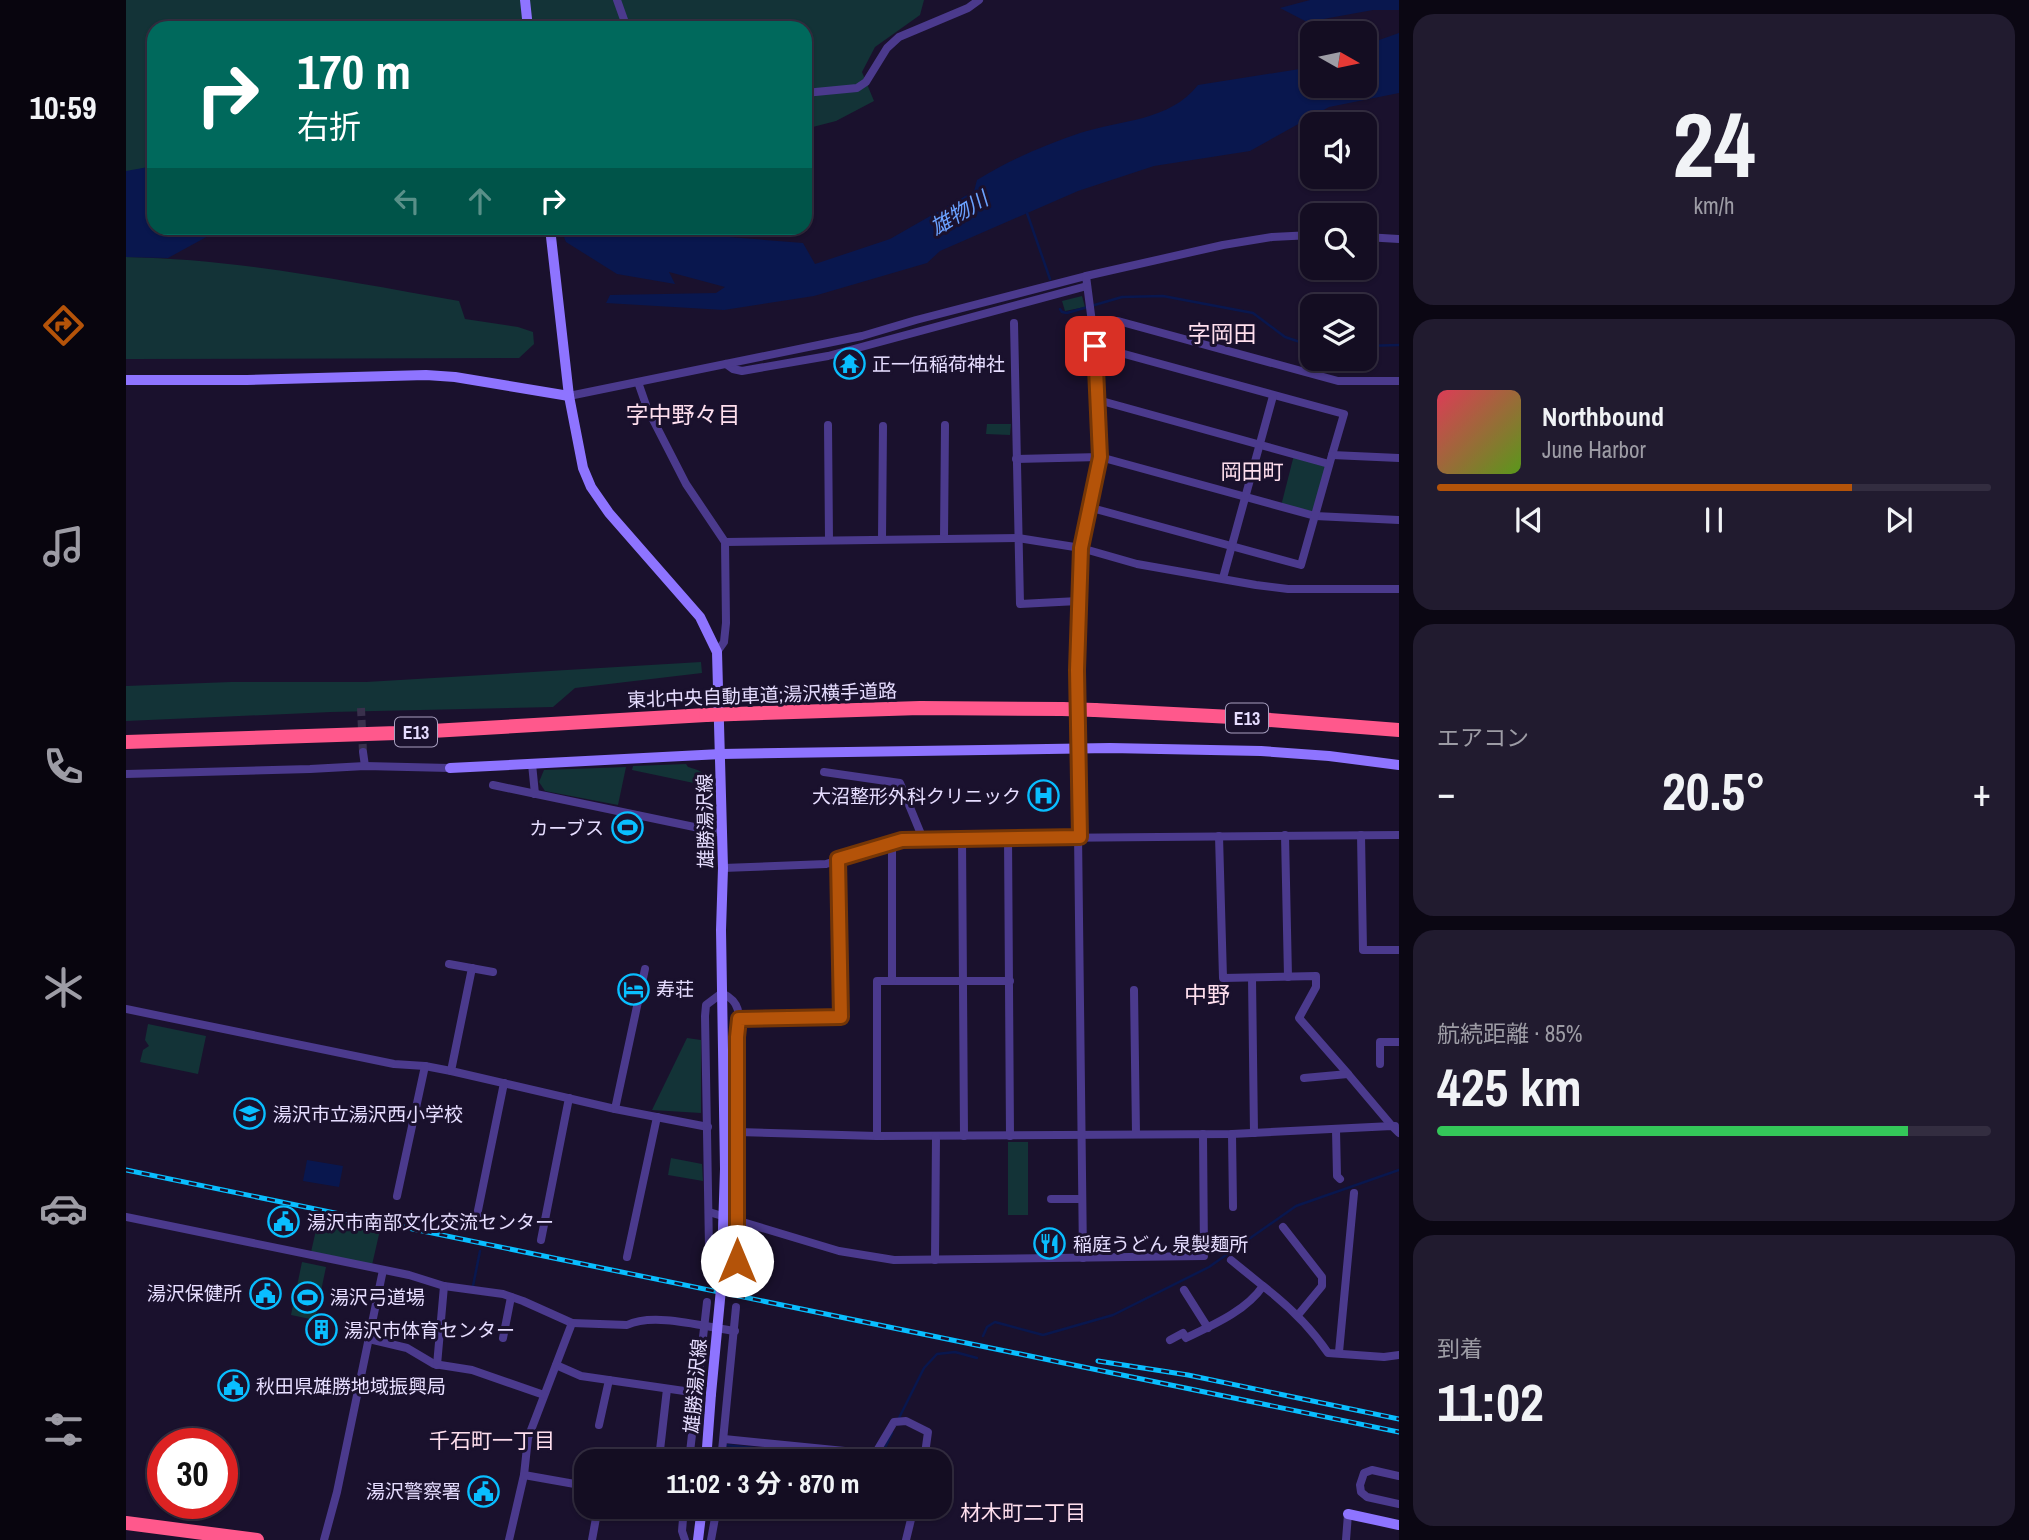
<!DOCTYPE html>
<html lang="ja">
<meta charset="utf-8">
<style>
:root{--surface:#140d22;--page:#211b2f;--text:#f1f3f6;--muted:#9d9ca5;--line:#332d40;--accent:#b45309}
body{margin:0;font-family:"Archivo Narrow","Noto Sans JP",sans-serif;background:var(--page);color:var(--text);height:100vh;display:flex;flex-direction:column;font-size:26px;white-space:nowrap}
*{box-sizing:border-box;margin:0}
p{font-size:23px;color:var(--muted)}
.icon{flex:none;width:38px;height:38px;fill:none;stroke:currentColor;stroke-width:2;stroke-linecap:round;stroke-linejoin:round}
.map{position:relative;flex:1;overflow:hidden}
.details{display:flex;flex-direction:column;gap:14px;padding:14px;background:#0b0713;width:630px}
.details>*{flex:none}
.guide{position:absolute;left:21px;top:21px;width:665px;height:214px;border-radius:21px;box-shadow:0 2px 5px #0004,0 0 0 2px var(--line);background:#00695c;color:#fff;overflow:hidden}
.needle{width:46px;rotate:99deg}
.controls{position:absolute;left:1174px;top:21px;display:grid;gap:14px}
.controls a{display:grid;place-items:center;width:77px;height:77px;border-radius:14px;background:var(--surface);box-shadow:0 2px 5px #0004,0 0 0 2px var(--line);font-size:35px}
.speed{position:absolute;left:21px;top:1428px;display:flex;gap:14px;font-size:35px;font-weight:700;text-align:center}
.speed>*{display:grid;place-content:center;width:91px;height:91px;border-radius:50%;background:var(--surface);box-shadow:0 2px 5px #0004,0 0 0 2px var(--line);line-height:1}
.speed .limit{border:10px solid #d22;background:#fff;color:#111}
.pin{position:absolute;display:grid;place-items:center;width:60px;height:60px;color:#fff;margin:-30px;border-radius:14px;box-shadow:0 4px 10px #0006}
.me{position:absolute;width:77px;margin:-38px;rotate:0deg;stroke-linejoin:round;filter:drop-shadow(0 0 5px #0008)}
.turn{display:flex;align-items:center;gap:24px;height:147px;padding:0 35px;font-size:32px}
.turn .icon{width:91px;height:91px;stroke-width:2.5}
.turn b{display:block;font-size:49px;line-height:60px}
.lanes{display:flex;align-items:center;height:66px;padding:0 35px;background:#0003;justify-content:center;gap:35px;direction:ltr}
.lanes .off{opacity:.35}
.big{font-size:52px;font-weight:700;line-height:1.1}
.details .tile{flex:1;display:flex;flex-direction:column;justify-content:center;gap:10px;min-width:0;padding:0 24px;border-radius:21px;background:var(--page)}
.details .dial{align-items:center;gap:0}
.dial b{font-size:91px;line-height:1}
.song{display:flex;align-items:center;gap:21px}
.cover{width:84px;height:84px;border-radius:10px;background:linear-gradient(135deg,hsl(350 70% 55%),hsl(90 70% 35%))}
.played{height:7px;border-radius:4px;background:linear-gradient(90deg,var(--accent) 75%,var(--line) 75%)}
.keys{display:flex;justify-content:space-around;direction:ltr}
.heat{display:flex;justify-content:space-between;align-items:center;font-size:38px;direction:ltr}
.charge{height:10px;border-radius:5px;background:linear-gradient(90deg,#34c759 85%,var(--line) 0)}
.trip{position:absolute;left:448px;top:1449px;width:378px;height:70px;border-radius:21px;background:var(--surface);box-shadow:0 2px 5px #0004,0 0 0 2px var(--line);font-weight:700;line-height:70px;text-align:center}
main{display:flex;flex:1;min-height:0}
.tab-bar{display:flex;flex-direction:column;width:126px;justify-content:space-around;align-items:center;background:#08050e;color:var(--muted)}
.tab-bar .icon{width:49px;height:49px}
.tab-bar .on{color:var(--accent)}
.tab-bar b{font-size:32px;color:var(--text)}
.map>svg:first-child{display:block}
.green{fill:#133337}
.water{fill:#09174e}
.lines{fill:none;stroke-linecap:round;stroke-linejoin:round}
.stream{stroke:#09174e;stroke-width:2.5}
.street-tunnel{stroke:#39304c;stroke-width:8;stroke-dasharray:8 4;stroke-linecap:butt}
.street{stroke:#4b3a8d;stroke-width:8}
.secondary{stroke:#8e74ff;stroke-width:10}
.highway{stroke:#ff588c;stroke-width:14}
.rail-casing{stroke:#09beff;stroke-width:5}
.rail{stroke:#1a112d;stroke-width:2.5;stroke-dasharray:8;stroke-linecap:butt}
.secondary-bridge{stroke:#8e74ff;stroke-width:10}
.highway-bridge{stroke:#ff588c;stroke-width:14}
.route-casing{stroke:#753606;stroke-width:18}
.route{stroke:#b45309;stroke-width:12}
.labels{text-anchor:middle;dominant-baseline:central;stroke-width:6;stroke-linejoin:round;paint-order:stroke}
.shield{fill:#1a112d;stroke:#a9a0c0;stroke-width:2}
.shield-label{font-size:18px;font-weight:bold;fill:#e6ddff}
.poi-label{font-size:19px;fill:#e6ddff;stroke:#1a112d;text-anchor:start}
.street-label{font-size:19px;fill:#e6ddff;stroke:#1a112d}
.water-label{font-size:21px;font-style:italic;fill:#6ba2ff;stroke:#1a112d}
.neighbourhood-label{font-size:21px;fill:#ffdfee;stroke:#1a112d}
.quarter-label{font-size:23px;fill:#ffdfee;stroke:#1a112d}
</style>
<main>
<nav class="tab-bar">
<b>10:59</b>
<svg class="icon on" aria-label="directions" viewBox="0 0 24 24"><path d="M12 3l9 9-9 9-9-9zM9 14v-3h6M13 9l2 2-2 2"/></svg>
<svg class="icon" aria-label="music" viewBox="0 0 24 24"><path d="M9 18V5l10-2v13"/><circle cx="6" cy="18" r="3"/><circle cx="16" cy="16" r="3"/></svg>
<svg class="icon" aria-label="phone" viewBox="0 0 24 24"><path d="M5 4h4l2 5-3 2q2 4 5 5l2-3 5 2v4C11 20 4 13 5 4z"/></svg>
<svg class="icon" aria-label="climate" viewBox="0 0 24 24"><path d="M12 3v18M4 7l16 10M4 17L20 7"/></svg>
<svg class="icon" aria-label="car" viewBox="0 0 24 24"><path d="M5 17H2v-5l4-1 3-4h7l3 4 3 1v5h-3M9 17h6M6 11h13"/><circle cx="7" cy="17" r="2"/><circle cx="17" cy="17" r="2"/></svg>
<svg class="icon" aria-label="filters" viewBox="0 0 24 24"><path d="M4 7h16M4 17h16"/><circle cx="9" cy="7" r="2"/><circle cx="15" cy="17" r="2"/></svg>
</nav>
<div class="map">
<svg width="1273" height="1540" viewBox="0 0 1273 1540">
<rect width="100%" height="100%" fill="#1a112d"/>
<g class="green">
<polygon points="0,0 798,0 794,15 749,47 736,72 748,101 710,121 679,129 679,28 28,28 28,166 0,172"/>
<path d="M0,257C112,259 223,282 333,301L339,319L392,327L407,332L408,344L393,358L0,359Z"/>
<polygon points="956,296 959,307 939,311 936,301"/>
<polygon points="861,424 885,424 884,435 860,434"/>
<polygon points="1168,455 1203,464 1189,516 1155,506"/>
<polygon points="575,662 576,673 449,688 427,707 205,712 0,721 0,686 105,682 240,682"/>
<path d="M560,764L562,767C573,770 583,773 582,786L506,770L507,766Z"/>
<polygon points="500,767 492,805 419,791 413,782 418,770"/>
<polygon points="22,1024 80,1036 72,1074 14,1062 17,1050 23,1046 19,1040"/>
<polygon points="561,1038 575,1040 575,1113 526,1110"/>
<rect x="882" y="1142" width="20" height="73"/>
<polygon points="545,1158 576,1164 577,1181 542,1175"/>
<polygon points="193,1217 254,1230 246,1265 185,1252"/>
<polygon points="176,1262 200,1267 189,1320 165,1315"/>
</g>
<g class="water">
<polygon points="1184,0 1273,0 1273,10 1247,10 1181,22 1154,8"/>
<path d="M1273,33V93L1203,107L1124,151L1028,166L952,191L814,251L801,263L688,296L598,310L480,303L484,295L590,293L599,287L543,272L549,284L491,274L440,242L434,228H564L579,235L677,243L689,264L764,239L848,191L851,180C884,160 918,145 954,133C995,120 1044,121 1072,85L1186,67V86H1239V45Z"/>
<polygon points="28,166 28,228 119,228 84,235 42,258 0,257 0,171"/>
<polygon points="181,1160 217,1166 213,1187 177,1181"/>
</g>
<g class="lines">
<g class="stream">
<polyline points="901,213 924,279"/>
<polyline points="934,309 936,312 941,313 996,297 1037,296 1127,313 1159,337 1186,346"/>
<polyline points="1239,346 1273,345"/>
<polyline points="347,1286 354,1251"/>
<polyline points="857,1336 861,1327 869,1322 917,1335 987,1315 1083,1267 1170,1206 1273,1170"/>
<polyline points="773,1418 798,1368 811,1354 829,1352 851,1358"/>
<polyline points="599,1445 749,1460 756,1454 766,1433"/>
</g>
<polyline class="street-tunnel" points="235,708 237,752"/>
<g class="street">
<polyline points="491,0 501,28"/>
<polyline points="679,93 731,88 740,82 761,48 773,37 842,8 853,0"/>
<polyline points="1239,237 1273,239"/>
<polyline points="888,323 894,604 952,601"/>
<polyline points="966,325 992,321 1212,381 1273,381"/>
<polyline points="969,346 1218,414 1206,455 1273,458"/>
<polyline points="600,364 607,369 616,371 702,356 961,286"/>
<polyline points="512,382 521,408 560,484 599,542 600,623 598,642 591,652"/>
<polyline points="443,396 736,336 790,320 960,276 1097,245 1146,237 1186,235"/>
<polyline points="972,400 1203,464"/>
<polyline points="702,425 703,540"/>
<polyline points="890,459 974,457 1189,516 1273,520"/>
<polyline points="962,507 1175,565 1206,455"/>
<polyline points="756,539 757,426"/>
<polyline points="818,539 819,425"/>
<polyline points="599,542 892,538 955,548 1011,564 1130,585 1162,589 1273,589"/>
<polyline points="1097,578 1147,396"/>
<polyline points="237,752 239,766"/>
<polyline points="406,764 409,794"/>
<polyline points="698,772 774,783 797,839"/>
<polyline points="0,774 184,769 239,766 324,768"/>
<polyline points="367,785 597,833"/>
<polyline points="1159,835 1162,977"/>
<polyline points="1235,835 1237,950 1273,950"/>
<polyline points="882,836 884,1136"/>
<polyline points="1093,836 1097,978 1190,976 1190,987 1173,1018 1222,1074"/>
<polyline points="836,837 838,1136"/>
<polyline points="766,843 766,981 884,981"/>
<polyline points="597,868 700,864 776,840 797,839 1273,835"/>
<polyline points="323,964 367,972"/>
<polyline points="1126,978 1128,1133"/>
<polyline points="1008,990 1010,1134"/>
<polyline points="0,1009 268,1064 299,1066 325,1071 489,1109 582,1127"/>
<polyline points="613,1019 715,1017 712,859"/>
<polyline points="1254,1064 1254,1042 1273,1042"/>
<polyline points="325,1071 346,968"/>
<polyline points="1178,1078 1222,1074 1266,1126 1269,1126"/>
<polyline points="489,1109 519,969"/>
<polyline points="1210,1130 1211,1176 1214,1179"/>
<polyline points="612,1132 751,1136 1106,1134 1266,1126 1273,1133"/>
<polyline points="1106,1134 1107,1207"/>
<polyline points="751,1136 751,981 766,981"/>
<polyline points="271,1196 299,1066"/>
<polyline points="925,1199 956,1199"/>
<polyline points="583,1212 713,1251 768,1260 1078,1256 1077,1134"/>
<polyline points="0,1217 283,1275 318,1286 377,1294 397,1301 446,1323 402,1438 398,1475 383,1540"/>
<polyline points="349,1225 378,1083"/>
<polyline points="1157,1227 1196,1277 1196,1286 1172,1315"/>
<polyline points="415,1240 443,1098"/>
<path d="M583,1248L579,1016L580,1005L596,993C617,1003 613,1017 611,1037V1282"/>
<polyline points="501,1257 531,1117"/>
<polyline points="957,1258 951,748 952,601 955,548 974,457 969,346 960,276"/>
<polyline points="809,1260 810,1136"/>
<polyline points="1105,1260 1137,1286"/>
<polyline points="1058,1290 1082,1328"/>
<path d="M446,1323L501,1325C528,1312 579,1327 609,1331"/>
<polyline points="377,1338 385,1297"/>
<polyline points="243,1339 281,1348 308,1364 346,1370 418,1395"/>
<path d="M1044,1340L1057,1333L1060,1338C1087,1325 1120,1311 1137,1286C1163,1306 1184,1326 1202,1353L1258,1357L1273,1355"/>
<polyline points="1213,1352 1228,1193"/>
<polyline points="311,1365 318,1286"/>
<polyline points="430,1365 455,1376 572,1393"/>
<polyline points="473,1425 483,1380"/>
<polyline points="598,1439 749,1454 768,1422 780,1421 802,1432 798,1461"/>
<polyline points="534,1450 541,1389"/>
<polyline points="563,1461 581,1302"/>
<polyline points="595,1461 610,1307"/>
<polyline points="398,1475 460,1486"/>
<polyline points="1273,1476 1246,1470 1238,1473 1234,1485 1235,1492 1241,1497 1273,1504"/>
<polyline points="558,1507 556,1531 559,1540"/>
<polyline points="198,1540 211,1492 257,1270"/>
<polyline points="466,1540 472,1507"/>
<polyline points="585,1540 591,1507"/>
<polyline points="780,1540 788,1507"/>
<polyline points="1220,1540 1222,1514"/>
</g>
<g class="secondary">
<polyline points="399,0 402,28"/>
<polyline points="424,228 443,396 457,468 465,487 483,513 574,617 591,652 597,868 595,930 599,1169"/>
<polyline points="0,380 121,380 300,375 329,377 443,396"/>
<polyline points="324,768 595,754 984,748 1135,751 1203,756 1273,765"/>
<polyline points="580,1461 585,1394"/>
<polyline points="1222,1514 1273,1525"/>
<polyline points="572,1540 576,1507"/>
</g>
<g class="highway">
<polyline points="969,710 1106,717 1273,730"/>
<polyline points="608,714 794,708 936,709"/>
<polyline points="0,742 271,733 580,715"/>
<polyline points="0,1523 131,1540"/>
</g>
<defs>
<g id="rail">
<polyline points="0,1170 1273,1432"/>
<polyline points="972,1361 1062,1375 1273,1419"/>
</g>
</defs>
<use href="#rail" class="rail-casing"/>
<use href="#rail" class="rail"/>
<polyline class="secondary-bridge" points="585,1394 595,1289 599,1169"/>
<g class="highway-bridge">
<polyline points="936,709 969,710"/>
<polyline points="580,715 608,714"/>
</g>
</g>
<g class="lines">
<defs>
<polyline id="route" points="611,1261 611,1037 613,1019 715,1017 712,859 776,840 954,837 951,670 955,548 974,457 969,346"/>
</defs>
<use href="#route" class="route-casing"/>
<use href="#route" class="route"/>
</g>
<defs>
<symbol id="temple-ring" viewBox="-11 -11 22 22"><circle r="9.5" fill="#1a112d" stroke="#09beff" stroke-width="1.5"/><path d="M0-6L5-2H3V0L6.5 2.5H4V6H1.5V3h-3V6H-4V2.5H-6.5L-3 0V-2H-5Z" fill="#09beff"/></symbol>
<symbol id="hospital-ring" viewBox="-11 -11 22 22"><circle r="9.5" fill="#1a112d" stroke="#09beff" stroke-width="1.5"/><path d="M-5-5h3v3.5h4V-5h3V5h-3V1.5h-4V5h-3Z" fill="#09beff"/></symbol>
<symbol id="stadium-ring" viewBox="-11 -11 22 22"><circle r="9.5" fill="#1a112d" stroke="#09beff" stroke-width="1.5"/><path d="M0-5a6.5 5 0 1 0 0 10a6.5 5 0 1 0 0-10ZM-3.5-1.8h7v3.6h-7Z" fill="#09beff"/></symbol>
<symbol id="hotel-ring" viewBox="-11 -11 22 22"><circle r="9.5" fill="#1a112d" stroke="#09beff" stroke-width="1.5"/><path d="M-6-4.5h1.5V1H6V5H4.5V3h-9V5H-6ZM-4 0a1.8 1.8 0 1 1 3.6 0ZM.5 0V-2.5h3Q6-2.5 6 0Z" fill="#09beff"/></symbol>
<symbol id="school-ring" viewBox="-11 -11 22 22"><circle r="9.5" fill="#1a112d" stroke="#09beff" stroke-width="1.5"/><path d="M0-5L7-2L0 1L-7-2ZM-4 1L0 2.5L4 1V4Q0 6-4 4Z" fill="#09beff"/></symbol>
<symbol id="civic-ring" viewBox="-11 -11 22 22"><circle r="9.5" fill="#1a112d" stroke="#09beff" stroke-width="1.5"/><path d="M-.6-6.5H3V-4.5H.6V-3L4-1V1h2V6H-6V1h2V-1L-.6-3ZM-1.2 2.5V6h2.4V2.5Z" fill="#09beff"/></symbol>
<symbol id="restaurant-ring" viewBox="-11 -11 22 22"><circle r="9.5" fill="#1a112d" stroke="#09beff" stroke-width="1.5"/><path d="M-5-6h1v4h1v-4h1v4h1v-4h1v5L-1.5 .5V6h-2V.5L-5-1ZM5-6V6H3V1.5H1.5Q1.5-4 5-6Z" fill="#09beff"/></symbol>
<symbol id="building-ring" viewBox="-11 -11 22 22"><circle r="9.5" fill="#1a112d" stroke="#09beff" stroke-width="1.5"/><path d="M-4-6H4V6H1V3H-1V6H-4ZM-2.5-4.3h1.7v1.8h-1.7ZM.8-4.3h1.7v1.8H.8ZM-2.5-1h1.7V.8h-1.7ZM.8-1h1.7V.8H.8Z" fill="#09beff"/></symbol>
</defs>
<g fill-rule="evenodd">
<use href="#temple-ring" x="706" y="346" width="35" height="35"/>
<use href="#hospital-ring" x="900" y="778" width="35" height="35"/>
<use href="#stadium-ring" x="484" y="810" width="35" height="35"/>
<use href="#hotel-ring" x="490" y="972" width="35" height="35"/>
<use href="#school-ring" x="106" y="1096" width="35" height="35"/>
<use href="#civic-ring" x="140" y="1204" width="35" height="35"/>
<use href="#restaurant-ring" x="906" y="1226" width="35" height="35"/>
<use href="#civic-ring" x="122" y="1276" width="35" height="35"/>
<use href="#stadium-ring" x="164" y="1280" width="35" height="35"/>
<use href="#building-ring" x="178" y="1312" width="35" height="35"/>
<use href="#civic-ring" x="90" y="1368" width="35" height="35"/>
<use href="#civic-ring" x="340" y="1474" width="35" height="35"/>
</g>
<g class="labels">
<g class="shield">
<rect x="1100" y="703.5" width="42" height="29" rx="5"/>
<rect x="269" y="717.5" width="42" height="29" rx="5"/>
</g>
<g class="shield-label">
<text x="1121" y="718">E13</text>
<text x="290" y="732">E13</text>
</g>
<g class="poi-label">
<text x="746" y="364">正一伍稲荷神社</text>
<text x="895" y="796" text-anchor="end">大沼整形外科クリニック</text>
<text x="478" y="828" text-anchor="end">カーブス</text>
<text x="530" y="989">寿荘</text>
<text x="147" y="1114">湯沢市立湯沢西小学校</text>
<text x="181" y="1222">湯沢市南部文化交流センター</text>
<text x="947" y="1244">稲庭うどん 泉製麺所</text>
<text x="116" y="1293" text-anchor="end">湯沢保健所</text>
<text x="204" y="1297">湯沢弓道場</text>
<text x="218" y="1330">湯沢市体育センター</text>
<text x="130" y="1386">秋田県雄勝地域振興局</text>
<text x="335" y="1491" text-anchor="end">湯沢警察署</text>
</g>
<g class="street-label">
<text transform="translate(636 695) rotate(-2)">東北中央自動車道;湯沢横手道路</text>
<text transform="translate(579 821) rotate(-91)">雄勝湯沢線</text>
<text transform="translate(569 1386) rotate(-85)">雄勝湯沢線</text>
</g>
<g class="water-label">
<text transform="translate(833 213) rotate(-31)">雄物川</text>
</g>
<g class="neighbourhood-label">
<text x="1126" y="471">岡田町</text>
<text x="366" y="1440">千石町一丁目</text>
<text x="897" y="1512">材木町二丁目</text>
</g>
<g class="quarter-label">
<text x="1096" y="333">字岡田</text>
<text x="557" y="414">字中野々目</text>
<text x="1081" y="994">中野</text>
</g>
</g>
</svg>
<div class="controls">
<a><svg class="needle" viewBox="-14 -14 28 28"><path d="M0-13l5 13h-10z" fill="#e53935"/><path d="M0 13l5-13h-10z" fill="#9d9ca5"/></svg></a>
<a><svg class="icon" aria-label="sound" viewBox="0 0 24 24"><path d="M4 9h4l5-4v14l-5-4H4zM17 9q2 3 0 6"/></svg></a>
<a><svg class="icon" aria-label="search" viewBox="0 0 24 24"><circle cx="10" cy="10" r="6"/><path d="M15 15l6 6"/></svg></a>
<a><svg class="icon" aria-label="layers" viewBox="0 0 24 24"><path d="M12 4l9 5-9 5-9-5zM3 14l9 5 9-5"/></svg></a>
</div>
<div class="speed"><div class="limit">30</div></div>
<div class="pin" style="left:969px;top:346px;background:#d93025"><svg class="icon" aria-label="arrive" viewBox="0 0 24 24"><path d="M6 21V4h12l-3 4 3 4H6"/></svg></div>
<svg class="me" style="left:611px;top:1261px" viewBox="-20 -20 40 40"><circle r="19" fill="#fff"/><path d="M0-13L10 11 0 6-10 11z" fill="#b45309"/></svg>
<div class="trip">11:02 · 3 分 · 870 m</div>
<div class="guide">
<div class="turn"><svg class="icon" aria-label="right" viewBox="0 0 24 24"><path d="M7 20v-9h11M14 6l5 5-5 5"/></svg><div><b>170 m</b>右折</div></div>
<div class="lanes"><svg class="icon off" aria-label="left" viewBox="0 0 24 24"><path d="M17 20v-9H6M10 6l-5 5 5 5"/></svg><svg class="icon off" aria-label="ahead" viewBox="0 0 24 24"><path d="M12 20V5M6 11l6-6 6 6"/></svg><svg class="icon" aria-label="right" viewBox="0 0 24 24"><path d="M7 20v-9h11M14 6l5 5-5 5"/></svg></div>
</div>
</div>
<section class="details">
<div class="tile dial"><b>24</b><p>km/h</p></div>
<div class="tile">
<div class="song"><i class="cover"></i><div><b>Northbound</b><p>June Harbor</p></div></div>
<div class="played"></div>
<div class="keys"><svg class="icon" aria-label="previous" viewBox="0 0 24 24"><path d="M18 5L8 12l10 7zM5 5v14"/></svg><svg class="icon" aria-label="pause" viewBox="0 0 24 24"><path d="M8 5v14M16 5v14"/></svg><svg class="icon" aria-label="next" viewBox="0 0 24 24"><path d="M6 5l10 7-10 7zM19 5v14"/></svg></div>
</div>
<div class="tile"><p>エアコン</p>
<div class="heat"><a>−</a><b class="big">20.5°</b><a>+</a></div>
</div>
<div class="tile"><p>航続距離 · 85%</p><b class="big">425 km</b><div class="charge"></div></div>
<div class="tile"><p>到着</p><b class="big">11:02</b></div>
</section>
</main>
